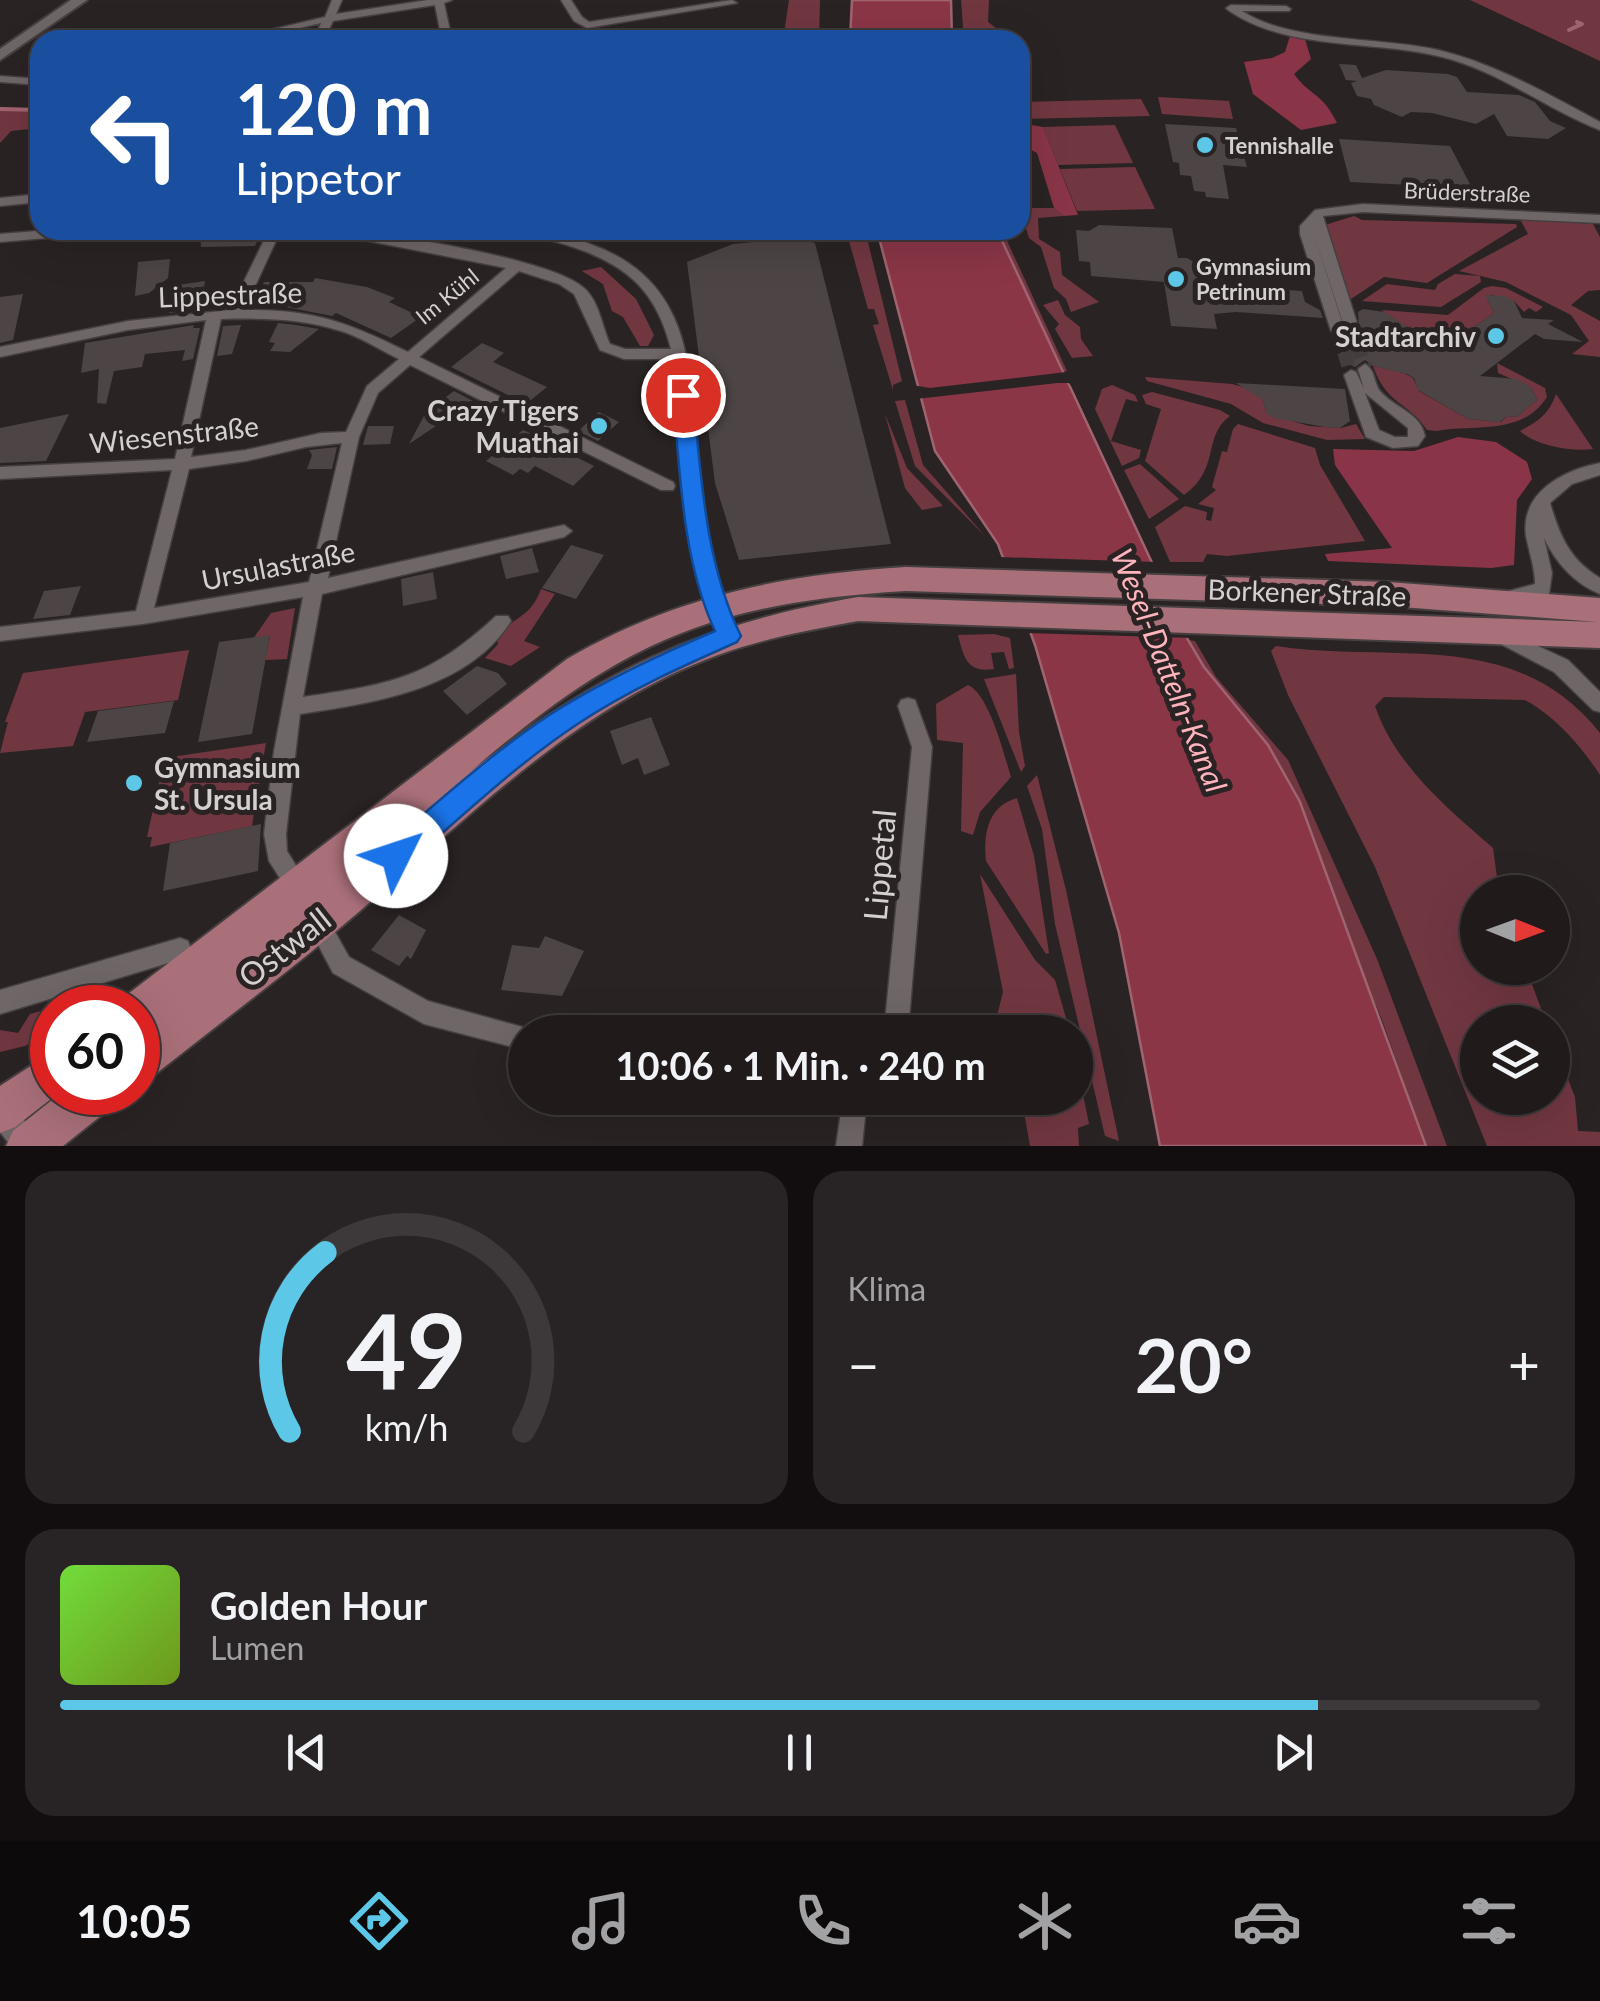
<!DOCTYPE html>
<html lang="de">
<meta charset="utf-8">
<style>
:root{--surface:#201a1b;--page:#282324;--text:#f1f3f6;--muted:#a2a1a3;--line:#3d383a;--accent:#5cc7e7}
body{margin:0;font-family:Lato,sans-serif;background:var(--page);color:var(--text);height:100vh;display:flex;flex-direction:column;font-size:38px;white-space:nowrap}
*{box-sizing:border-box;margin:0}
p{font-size:32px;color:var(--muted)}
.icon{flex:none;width:55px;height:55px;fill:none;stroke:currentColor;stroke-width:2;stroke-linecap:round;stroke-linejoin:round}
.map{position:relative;height:1146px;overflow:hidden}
.panel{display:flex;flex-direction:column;gap:25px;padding:25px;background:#120e0f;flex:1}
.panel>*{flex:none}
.top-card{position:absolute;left:30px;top:30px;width:1000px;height:210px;border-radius:30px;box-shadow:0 10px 40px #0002,0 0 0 2px var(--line);background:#1a4fa0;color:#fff;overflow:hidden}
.needle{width:65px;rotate:91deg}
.fabs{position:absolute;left:1460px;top:875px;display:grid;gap:20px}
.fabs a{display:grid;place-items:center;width:110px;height:110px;border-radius:50%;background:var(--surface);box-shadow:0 10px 40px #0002,0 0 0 2px var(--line);font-size:50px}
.speed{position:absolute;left:30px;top:985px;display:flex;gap:20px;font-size:50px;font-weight:700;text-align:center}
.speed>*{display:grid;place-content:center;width:130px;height:130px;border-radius:50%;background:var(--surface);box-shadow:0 10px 40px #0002,0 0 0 2px var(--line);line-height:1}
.speed .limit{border:15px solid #d22;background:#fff;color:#111}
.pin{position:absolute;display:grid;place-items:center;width:85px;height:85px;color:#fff;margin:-42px;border:5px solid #fff;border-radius:50%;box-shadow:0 2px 10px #0007}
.me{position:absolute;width:110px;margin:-55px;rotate:49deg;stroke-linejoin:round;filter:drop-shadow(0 0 8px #0008)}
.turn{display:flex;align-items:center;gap:35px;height:210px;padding:0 40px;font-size:45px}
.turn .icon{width:130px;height:130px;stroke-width:2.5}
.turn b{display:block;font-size:70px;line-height:85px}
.big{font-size:75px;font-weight:700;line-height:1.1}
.panel .widget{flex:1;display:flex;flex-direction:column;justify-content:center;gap:15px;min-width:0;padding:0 35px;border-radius:30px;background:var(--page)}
.panel .dial{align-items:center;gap:0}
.dial svg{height:260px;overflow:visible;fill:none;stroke:var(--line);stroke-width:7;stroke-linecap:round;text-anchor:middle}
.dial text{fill:var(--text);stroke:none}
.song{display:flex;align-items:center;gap:30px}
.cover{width:120px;height:120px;border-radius:15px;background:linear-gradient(135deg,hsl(100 70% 55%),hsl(80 70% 35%))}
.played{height:10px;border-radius:5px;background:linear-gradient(90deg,var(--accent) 85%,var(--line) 85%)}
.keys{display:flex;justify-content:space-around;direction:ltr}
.heat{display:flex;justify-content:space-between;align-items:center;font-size:55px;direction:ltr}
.panel .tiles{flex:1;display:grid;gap:25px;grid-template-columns:1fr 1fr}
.widget:last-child{grid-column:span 2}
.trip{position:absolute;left:508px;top:1015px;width:585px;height:100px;border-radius:50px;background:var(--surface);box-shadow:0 10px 40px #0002,0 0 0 2px var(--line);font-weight:700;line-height:100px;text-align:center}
.tab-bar{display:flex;height:160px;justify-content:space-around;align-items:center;background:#0d0a0b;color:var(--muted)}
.tab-bar .icon{width:70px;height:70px}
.tab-bar .selected{color:var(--accent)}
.tab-bar b{font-size:45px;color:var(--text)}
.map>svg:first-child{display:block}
.green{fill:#713741}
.forest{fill:#893547}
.water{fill:#8a3647;stroke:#a06470;stroke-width:2.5}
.pier{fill:#2a2324}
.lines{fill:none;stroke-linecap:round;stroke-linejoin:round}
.stream{stroke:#a06470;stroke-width:4}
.building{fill:#4c4445}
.street-tunnel{stroke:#443d3e;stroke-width:14;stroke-dasharray:14 8;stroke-linecap:butt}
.street-casing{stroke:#453f40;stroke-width:3}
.secondary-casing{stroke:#453f40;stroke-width:4}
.primary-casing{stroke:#453f40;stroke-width:4}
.street{fill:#6f6667;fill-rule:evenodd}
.secondary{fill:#6f6667;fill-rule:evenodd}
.primary{fill:#aa707a;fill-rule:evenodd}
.route{fill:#1a73e8;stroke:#114b97;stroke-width:2.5}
.poi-dot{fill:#5cc7e7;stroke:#2a2324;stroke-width:4}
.labels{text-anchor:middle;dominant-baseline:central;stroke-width:10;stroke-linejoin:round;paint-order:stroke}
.far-poi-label{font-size:22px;font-weight:bold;fill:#d5d0d0;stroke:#2a2324;text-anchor:start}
.far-street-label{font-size:22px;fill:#d5d0d0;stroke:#2a2324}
.street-label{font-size:28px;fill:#d5d0d0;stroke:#2a2324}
.poi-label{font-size:28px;font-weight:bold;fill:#d5d0d0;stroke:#2a2324;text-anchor:end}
.water-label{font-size:30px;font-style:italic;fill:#feb3bd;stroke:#2a2324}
.near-street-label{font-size:32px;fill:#d5d0d0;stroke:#2a2324}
</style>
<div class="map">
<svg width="1600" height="1146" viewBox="0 0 1600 1146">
<rect width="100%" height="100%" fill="#2a2324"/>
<g class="green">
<polygon points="789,0 820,0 819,40 783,40"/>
<polygon points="961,0 989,0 988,22 1000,31 998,40 964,40"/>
<polygon points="1470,0 1600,0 1600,61"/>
<polygon points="1158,97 1229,101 1233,119 1162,114"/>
<polygon points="1141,99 1150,116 1020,119 1020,102"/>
<polygon points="0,107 40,109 40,128 11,131 0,143"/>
<polygon points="1115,125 1133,163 1058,165 1043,127"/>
<polygon points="1135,167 1155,209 1077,211 1060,169"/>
<polygon points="1029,208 1054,208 1063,216 1038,218 1039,239 1060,252 1062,275 1099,302 1071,312 1066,299 1054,288 1041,247 1029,238 1022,216"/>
<polygon points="1354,216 1362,220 1516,224 1517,227 1427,283 1384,277 1348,301 1325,225"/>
<polygon points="1520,219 1593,224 1600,237 1600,290 1588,291 1571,305 1600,321 1600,357 1572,354 1589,341 1571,315 1506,282 1459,271 1528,234"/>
<polygon points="846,230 865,230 902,381 893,385 893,390 873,325 879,324 874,309 868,309"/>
<polygon points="997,230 1002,230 1067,371 1061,372"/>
<polygon points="601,267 636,299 654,335 648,346 640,346 623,317 612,311 603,284 582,271"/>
<polygon points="1455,274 1480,276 1481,282 1441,307 1362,301 1387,284 1435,290 1438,284"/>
<polygon points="1492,286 1506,288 1543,307 1536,312 1529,308 1524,312 1514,301 1492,295 1487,299 1494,313 1461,336 1416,333 1381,310 1448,315 1484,288"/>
<polygon points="1058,300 1065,315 1080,327 1081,339 1093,356 1072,358 1055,329 1059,324 1043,305"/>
<path d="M1497,363L1545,388L1547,397C1522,436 1476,424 1437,431L1427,430C1408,401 1387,406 1373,366L1404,373L1413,378L1419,391L1468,419L1501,422L1507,416L1516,417L1537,400L1531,387L1498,373Z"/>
<polygon points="1145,377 1232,384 1247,388 1263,399 1266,413 1309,426 1341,428 1356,424 1365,439 1327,440 1263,423 1231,404 1147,381"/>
<polygon points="1112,385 1135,395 1138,402 1126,399 1111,441 1141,450 1139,458 1122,466 1095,409 1102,389"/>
<path d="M1152,392L1220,410L1230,416C1202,436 1221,469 1184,495L1145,461L1161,409L1146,404L1142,395Z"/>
<path d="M1556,394L1593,449C1572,452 1536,446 1520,431C1539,421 1549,414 1556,394Z"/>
<polygon points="905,400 923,465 985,536 915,466 895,401"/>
<polygon points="885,414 907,468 943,506 922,510 905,488"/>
<polygon points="1238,424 1315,448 1320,465 1365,541 1227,556 1207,554 1203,562 1170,562 1155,527 1185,506 1207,512 1206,520 1211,521 1214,508 1198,504 1216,490 1212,487 1222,451 1227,452 1233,429"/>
<polygon points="1140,464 1179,499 1149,519 1124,470"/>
<path d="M541,589L555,594L524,641L540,647L511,666L485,658L498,644L496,636C514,617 531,617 541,589Z"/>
<polygon points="295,608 287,659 265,660 270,637 253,639 271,613"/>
<path d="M994,634L1010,638L1014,668L1009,669L1004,652L991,653L994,669C967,673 964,658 958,635Z"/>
<polygon points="1188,640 1195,641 1216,677 1288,760 1377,959 1447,1146 1426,1146 1382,1020 1268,745 1203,667"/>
<path d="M1276,646C1394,664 1515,626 1600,733V775C1582,747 1555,716 1525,700L1384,697L1375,706C1395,765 1448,809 1493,848L1499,892H1478V968H1526L1546,1022H1478V1098H1552L1553,1041L1575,1097L1578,1131L1600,1132V1146H1487L1375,867L1288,695L1271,651Z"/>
<polygon points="189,650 178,700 85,712 73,746 0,753 8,722 5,722 23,673"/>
<polygon points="1016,674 1019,732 1025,766 1021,772 984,679"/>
<path d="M968,685C989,694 1004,754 1011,777L980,812L973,835L961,831L963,743L937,740L936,704Z"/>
<polygon points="266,743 252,826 150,847 152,837 147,837 159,782 171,757"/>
<polygon points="1037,775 1066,890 1119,1141 1105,1136 1055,924 1042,829 1027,786"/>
<path d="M1017,798L1034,856L1049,953L1046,954L986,861C983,834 988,806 1017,798Z"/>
<polygon points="980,874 1035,960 1055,980 1070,1032 993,1032 1003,992"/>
<polygon points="52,1008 52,1030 25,1046 0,1052 0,1030 18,1033 30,1014"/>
<polygon points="1075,1055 1089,1124 1078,1128 1079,1146 1030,1146 1024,1112 1026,1098 1075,1098"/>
</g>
<g class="forest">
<path d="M1290,36L1305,39L1311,59L1294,74C1311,97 1322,92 1337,123L1301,130L1253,94L1244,62L1272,58L1285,52Z"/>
<polygon points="1020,123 1043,127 1078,215 1063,216 1054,208 1037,153 1020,144"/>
<polygon points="1458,437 1496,442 1527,462 1532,479 1517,500 1514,565 1491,568 1328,561 1325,554 1392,548 1335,465 1333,449 1414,451"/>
</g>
<g class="water">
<polygon points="852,0 951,0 952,40 850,40"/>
<polygon points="877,230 997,230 1188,640 1204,667 1268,745 1300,802 1426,1146 1160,1146 1119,933 1035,645 998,544 935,451"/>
</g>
<g class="pier">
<polygon points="1066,372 1074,389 1069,383 1057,383 916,399 912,385 930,388"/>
<polygon points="998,557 1157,562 1193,638 1026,633"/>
</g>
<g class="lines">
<g class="stream">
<polyline points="1569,30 1582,24 1577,22"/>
<polyline points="0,109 40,110"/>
</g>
</g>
<g class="building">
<polygon points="1339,64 1356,65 1362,78 1386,70 1448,74 1457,77 1467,92 1519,95 1535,102 1550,121 1566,128 1548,139 1507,136 1494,114 1476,124 1432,113 1411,112 1402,117 1374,105 1371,99 1357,96 1351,83 1357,81 1346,80"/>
<polygon points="1165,124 1236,128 1247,167 1223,165 1229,199 1206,197 1205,192 1194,191 1191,176 1180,175 1179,163 1173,162"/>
<polygon points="1339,139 1450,146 1472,188 1350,182"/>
<polygon points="1099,225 1172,228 1178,258 1187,258 1234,286 1302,291 1305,302 1320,310 1323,318 1236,312 1214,314 1217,329 1171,326 1164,282 1091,276 1090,262 1079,261 1076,230 1089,231"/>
<polygon points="262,231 255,246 201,247 200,232"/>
<polygon points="794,238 815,243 891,544 739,560 715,483 687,262 733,244"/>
<polygon points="170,259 168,278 149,293 135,296 138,262"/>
<polygon points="315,278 367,287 395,298 389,302 421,317 391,338 336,313 332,316 286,307 253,306 264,282 313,282"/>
<polygon points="205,281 201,309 169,313 171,298 178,285"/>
<polygon points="23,294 13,340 0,343 0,297"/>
<polygon points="1485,295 1505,296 1514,301 1522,318 1554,320 1548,324 1583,342 1544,339 1535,334 1480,376 1517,379 1531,387 1537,400 1516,417 1507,416 1500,422 1468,419 1418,390 1414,378 1407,374 1373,366 1365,360 1355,367 1344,362 1337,338 1359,326 1358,312 1363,309 1385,312 1416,333 1461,336 1494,313"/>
<polygon points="278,323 296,325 319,329 290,352 270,351 275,343 269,342"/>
<polygon points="194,325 193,328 200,328 193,359 182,361 185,350 145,354 142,367 114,371 106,404 97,403 99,369 81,373 85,343"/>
<polygon points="241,325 232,354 217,356 223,326"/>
<polygon points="482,343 504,353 493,362 547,387 526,404 451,367"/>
<polygon points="1236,383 1345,389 1350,421 1340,428 1325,427 1274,418 1266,413 1263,400"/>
<polygon points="454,391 473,401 409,444 426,412"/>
<polygon points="599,412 619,422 598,441 578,431"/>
<polygon points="69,414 46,461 0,463 0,428"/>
<polygon points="368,426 394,426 390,444 363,445"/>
<polygon points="523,430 582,455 578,458 594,466 573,486 535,466 528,473 520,469 513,475 486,461"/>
<polygon points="337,447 332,469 307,469 312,455 309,450"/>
<polygon points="571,545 604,555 576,599 542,588"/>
<polygon points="532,548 539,572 506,579 500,556"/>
<polygon points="433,572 437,599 403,606 401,579"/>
<polygon points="81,586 70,615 33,619 44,591"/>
<polygon points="270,635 252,734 198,742 219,642"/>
<polygon points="477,666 498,673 507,684 467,715 443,691"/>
<polygon points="174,701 165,733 87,742 98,711"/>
<polygon points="651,717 670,765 644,775 638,758 622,765 610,731"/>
<polygon points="261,824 258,871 163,891 170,843"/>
<polygon points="399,915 426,930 411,959 407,956 399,966 371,950"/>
<polygon points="545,936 584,951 562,996 501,990 512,945 539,948"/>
</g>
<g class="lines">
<g class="street-tunnel">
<polyline points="1350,323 1365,369"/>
<polyline points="1338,331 1351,375"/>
</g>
<defs>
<g id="street">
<polygon points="332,0 342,0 336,14 428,0 452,0 444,3 452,40 442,40 435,5 333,21 324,40 314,40 321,23 247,40 228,40 325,17"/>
<polygon points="561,0 571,0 582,17 589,22 732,0 737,3 587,28 574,21"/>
<path d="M1231,5L1286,6L1291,9L1289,11H1242C1290,43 1382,37 1438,50C1496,64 1548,94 1600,122V130C1550,111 1508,77 1453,60C1381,38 1292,54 1228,10L1226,8Z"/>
<polygon points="0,76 40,79 40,85 0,82"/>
<polygon points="40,194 40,202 0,206 0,198"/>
<polygon points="1363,204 1600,215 1600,223 1363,212 1323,216 1357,323 1350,327 1343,323 1312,229 1345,331 1338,335 1331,331 1300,234 1300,226 1315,210"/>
<polygon points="49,230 101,230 95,234 0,242 0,234"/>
<path d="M269,230H281L244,310C313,309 347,322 408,352L506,268L333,234L327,230C375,230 550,258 584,288C599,301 602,326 610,344L625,349H671C656,290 627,265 570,246C555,241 537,238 525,230C553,230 579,239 605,250C705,295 688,399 700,489C707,540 717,589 738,636L735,641L729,643L723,641C679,553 687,454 673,359H624L600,350L574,294L559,284L519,271L419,357L673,482L675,486L673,490H661L410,365L378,393L359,437L328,578L564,525L572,531L564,537L322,594L303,697C391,684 428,679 496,616H508L511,621C468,690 373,703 300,714L286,834L287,851L311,890L308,897L300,901L292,897L269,861L264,834L274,751L303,597L143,624L0,641V627L136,611L172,470L0,479V467L175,459L206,320L128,330L0,357V347L128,321L230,310ZM221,319C260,318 302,318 341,331C361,337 380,350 399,359L367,386L346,432L321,433L246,450L191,457ZM342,443L309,582L154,608L189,469L246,461L306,447Z"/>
<path d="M1365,364C1376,371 1373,381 1380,391C1394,408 1420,412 1425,436L1418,446L1393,448L1366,437L1344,375L1351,370L1356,372L1364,389L1358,369ZM1365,393L1408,428V437H1395L1379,430Z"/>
<path d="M1600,463V475L1572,484L1550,503C1560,536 1569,559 1600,578V594C1574,583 1556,563 1544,538L1552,573L1549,594L1515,603L1509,601L1506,596L1509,591L1535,584C1535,567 1529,552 1526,536C1520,492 1564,470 1600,463Z"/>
<polygon points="1499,628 1568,660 1600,692 1600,712 1593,710 1554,672 1493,640 1490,635 1493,630"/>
<polygon points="908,698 915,700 932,747 908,1032 884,1032 912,747 898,706 901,700"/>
<polygon points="317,911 325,914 349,957 428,1001 533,1030 535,1032 525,1032 525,1050 424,1024 333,973 306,922 309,914"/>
<polygon points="180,938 188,941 191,949 188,957 0,1014 0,990"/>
<polygon points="843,1098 867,1098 862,1146 836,1146"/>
<path d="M0,1100C16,1106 33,1130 40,1146H11L0,1132Z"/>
</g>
<polygon id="secondary" points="71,0 87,0 0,60 0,49"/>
<g id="primary">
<path d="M906,567L1388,582L1600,598V648L858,621C810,630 764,638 718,655C579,705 470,816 361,910C294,968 222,1021 153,1076L138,1081V1036L150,1026L138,1031V1008H119L124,997L567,659C673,597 784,574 906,567ZM906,591L1388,606L1598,622L858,597C697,625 600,671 471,771C621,643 708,603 906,591Z"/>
<polygon points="52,1052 52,1092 60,1092 15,1127 0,1133 0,1086"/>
<polygon points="62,1092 118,1092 112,1107 63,1146 6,1146 13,1131"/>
</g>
</defs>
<use href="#street" class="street-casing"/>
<use href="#secondary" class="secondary-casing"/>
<use href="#primary" class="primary-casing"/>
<use href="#street" class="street"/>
<use href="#secondary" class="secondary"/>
<use href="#primary" class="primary"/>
</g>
<path class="route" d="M683,388L693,395C701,475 705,563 741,636L737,642C683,666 629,690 579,723C517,764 462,816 406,865L396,869L386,865L382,856L386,846C443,798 499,746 562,707C611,677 663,653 715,631C682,560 680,472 673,395Z"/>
<g class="poi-dot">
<circle cx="1205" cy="145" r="10"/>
<circle cx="1176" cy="279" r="10"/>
<circle cx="1496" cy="336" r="10"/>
<circle cx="599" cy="426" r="10"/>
<circle cx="134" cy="783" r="10"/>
</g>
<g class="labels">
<g class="far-poi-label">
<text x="1225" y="145">Tennishalle</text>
<text x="1196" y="266">Gymnasium<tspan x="1196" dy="25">Petrinum</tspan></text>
</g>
<g class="far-street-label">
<text transform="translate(1467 192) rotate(2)">Brüderstraße</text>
<text transform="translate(447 296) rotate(-39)">Im Kühl</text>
</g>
<g class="street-label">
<text transform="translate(230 294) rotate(-2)">Lippestraße</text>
<text transform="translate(174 434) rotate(-6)">Wiesenstraße</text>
<text transform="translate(278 565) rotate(-11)">Ursulastraße</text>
<text transform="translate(1307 592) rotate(2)">Borkener Straße</text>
</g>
<g class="poi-label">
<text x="1476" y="336">Stadtarchiv</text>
<text x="579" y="410">Crazy Tigers<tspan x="579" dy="32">Muathai</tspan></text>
<text x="154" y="767" text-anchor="start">Gymnasium<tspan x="154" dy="32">St. Ursula</tspan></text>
</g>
<g class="water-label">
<text transform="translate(1170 670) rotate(68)">Wesel-Datteln-Kanal</text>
</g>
<g class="near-street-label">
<text transform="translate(879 865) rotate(-85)">Lippetal</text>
<text transform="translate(284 947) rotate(-38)">Ostwall</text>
</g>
</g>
</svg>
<div class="fabs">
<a><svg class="needle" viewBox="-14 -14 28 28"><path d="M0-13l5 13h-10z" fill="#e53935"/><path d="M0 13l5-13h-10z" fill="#a2a1a3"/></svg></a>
<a><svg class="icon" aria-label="layers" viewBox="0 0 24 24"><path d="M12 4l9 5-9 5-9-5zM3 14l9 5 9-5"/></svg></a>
</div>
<div class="speed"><div class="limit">60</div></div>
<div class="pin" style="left:683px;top:395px;background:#d93025"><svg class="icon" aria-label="arrive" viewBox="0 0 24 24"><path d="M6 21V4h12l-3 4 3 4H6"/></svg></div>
<svg class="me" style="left:396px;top:856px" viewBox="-20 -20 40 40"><circle r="19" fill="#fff"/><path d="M0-13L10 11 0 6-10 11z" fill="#1a73e8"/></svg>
<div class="trip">10:06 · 1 Min. · 240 m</div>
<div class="top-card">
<div class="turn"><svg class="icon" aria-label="left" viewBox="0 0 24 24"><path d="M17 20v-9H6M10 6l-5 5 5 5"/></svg><div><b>120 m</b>Lippetor</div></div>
</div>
</div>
<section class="panel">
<div class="tiles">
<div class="widget dial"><svg viewBox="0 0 100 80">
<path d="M14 69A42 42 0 1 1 86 69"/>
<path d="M14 69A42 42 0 0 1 25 14" stroke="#5cc7e7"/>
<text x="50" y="56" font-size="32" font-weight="700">49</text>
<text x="50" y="72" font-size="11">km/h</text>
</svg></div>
<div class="widget"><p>Klima</p>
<div class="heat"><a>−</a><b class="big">20°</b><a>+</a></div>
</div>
<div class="widget">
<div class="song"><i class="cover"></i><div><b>Golden Hour</b><p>Lumen</p></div></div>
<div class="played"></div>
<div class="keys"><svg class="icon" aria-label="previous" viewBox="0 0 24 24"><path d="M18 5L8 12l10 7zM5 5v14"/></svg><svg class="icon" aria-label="pause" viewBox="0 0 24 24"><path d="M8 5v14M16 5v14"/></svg><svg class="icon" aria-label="next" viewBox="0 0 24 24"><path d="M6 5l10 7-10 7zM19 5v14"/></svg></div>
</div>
</div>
</section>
<nav class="tab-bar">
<b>10:05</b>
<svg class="icon selected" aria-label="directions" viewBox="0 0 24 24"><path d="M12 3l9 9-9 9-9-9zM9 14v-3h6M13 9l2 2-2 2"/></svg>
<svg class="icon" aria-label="music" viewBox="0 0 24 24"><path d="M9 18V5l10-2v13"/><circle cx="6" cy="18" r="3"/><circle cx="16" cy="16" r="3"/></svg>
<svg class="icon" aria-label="phone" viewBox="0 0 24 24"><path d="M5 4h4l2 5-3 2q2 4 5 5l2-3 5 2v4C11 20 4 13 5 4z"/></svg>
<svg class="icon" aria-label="climate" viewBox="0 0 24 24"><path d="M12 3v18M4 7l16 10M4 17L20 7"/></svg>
<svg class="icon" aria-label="car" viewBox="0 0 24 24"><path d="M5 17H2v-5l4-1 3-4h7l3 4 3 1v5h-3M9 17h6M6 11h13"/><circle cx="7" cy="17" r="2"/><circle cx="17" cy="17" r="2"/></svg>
<svg class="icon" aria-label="filters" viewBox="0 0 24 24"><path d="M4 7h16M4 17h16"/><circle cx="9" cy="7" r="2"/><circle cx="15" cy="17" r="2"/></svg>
</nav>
